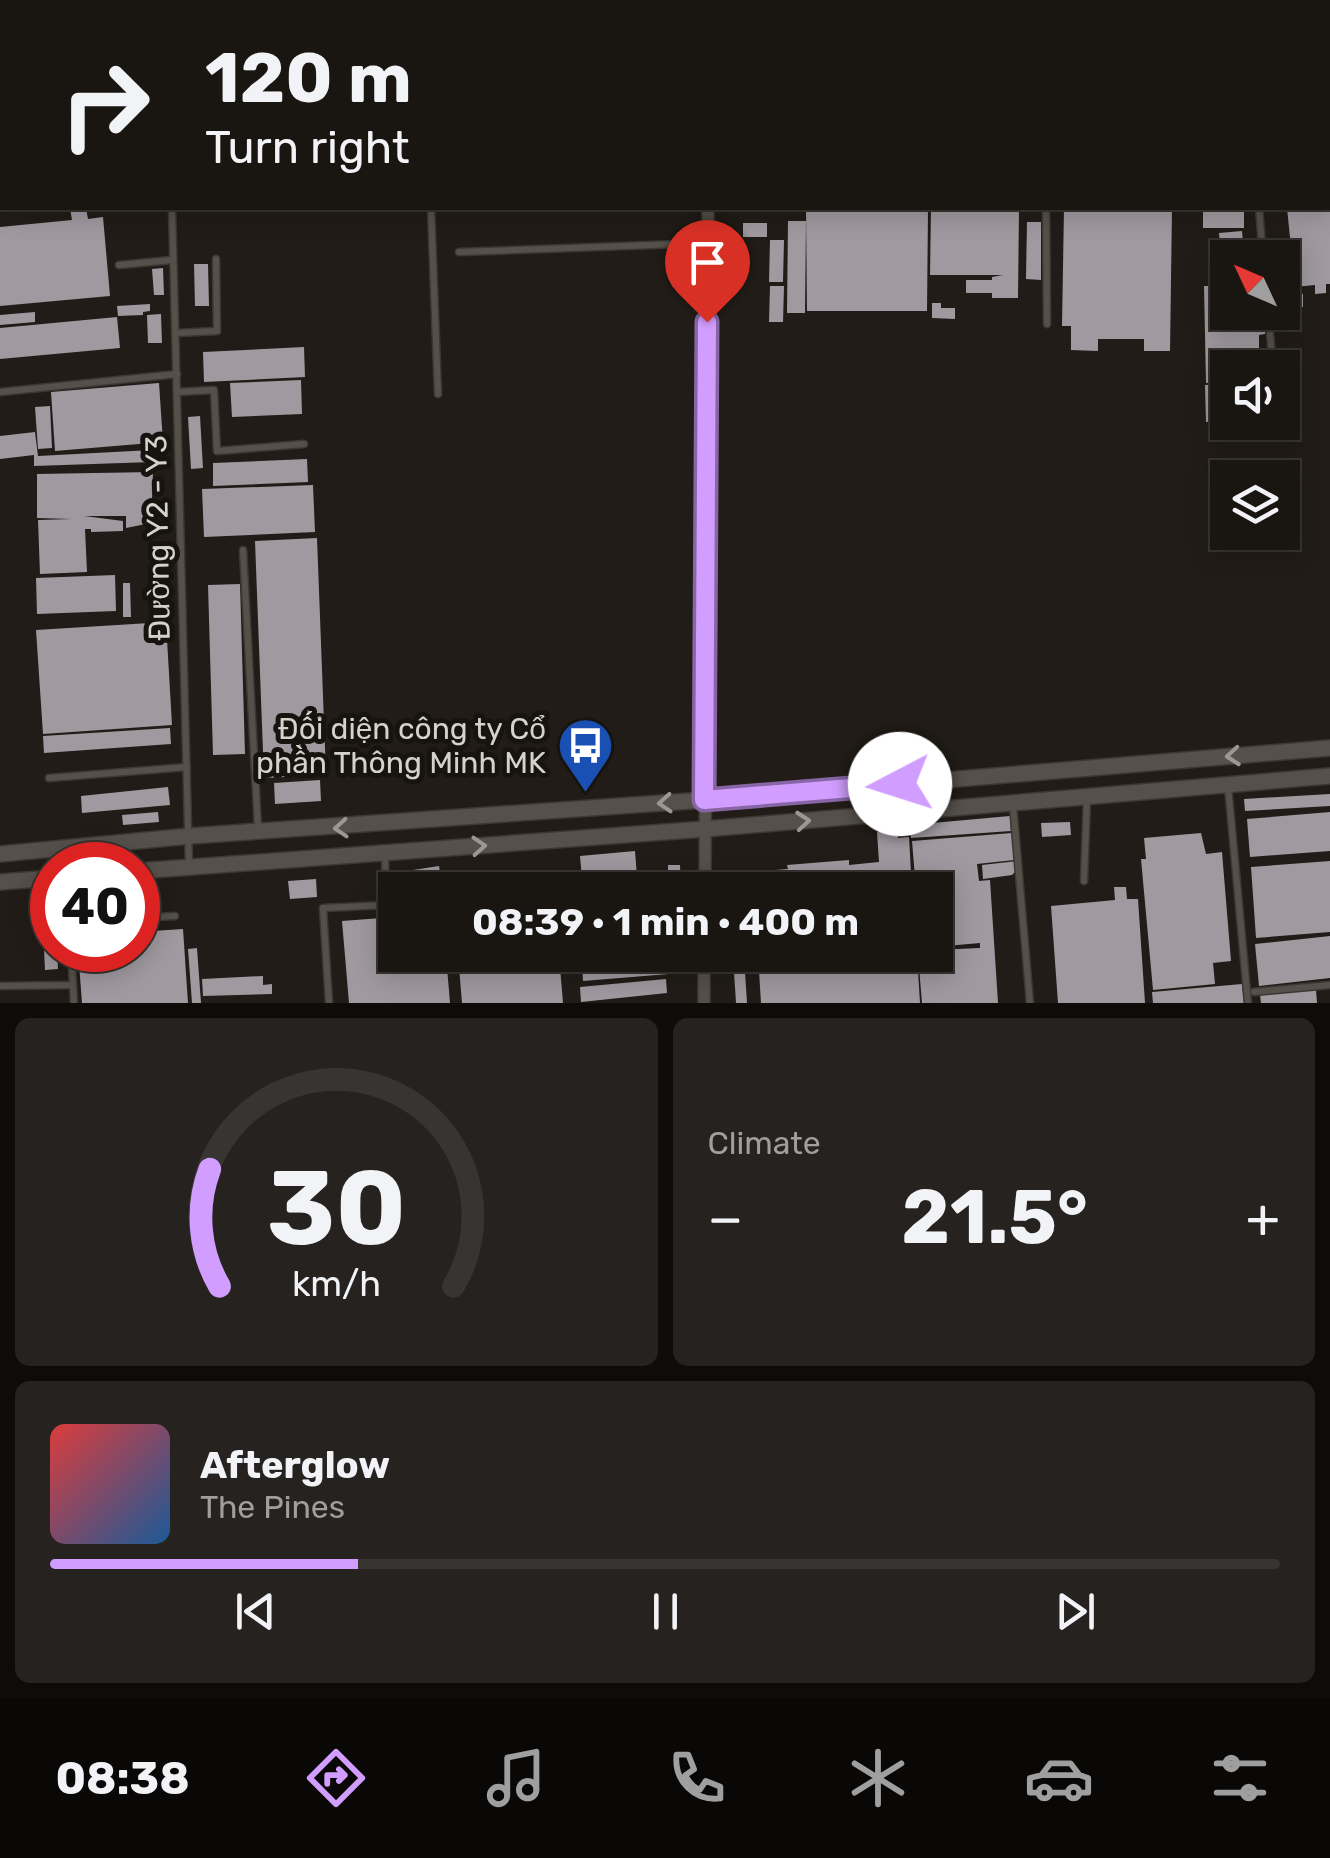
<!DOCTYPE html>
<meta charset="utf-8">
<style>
:root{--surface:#191511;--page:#26221f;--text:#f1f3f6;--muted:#9f9f9f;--line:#373431;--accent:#d19dfe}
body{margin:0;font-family:Rubik,sans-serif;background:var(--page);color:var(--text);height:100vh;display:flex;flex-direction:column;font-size:38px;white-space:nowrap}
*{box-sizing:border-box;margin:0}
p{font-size:32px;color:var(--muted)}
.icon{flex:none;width:55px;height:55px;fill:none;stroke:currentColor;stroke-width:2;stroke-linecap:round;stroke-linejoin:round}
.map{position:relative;height:1003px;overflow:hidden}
.sheet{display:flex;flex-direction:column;gap:15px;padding:15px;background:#0e0c09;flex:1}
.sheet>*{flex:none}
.banner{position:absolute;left:0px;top:0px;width:1330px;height:210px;box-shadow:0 5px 25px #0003,0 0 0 2px var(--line);background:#191511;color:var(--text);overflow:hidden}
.needle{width:65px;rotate:314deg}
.tools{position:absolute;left:1210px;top:240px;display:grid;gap:20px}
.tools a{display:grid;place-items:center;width:90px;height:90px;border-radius:0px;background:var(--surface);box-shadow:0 5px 25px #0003,0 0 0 2px var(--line);font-size:50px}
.speed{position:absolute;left:30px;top:842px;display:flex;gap:20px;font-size:50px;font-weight:700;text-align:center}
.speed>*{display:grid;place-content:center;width:130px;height:130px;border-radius:50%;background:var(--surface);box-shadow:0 5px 25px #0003,0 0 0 2px var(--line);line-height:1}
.speed .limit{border:15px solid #d22;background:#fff;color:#111}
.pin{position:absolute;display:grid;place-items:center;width:85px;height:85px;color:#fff;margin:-102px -42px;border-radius:50% 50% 50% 0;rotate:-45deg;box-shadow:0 0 10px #0007}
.pin .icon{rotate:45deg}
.me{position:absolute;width:110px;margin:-55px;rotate:265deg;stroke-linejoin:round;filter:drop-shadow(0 0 8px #0008)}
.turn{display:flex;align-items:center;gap:35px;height:210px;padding:0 40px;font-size:45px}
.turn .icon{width:130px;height:130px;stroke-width:2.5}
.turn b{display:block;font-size:70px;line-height:85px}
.big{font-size:75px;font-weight:700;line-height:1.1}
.sheet .tile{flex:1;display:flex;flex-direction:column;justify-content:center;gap:15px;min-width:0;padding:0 35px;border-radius:15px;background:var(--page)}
.sheet .dial{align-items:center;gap:0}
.dial svg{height:260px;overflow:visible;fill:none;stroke:var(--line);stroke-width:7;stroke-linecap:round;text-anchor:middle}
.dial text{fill:var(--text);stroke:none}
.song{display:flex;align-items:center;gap:30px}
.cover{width:120px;height:120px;border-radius:15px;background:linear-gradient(135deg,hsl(0 70% 55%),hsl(210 70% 35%))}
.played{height:10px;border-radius:5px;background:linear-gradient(90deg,var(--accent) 25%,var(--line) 25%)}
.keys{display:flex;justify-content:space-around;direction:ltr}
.heat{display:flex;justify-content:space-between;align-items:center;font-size:55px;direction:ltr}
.sheet .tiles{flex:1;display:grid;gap:15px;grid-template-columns:1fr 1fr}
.tile:last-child{grid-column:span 2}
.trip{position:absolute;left:378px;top:872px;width:575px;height:100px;border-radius:0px;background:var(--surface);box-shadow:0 5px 25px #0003,0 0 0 2px var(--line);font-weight:700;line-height:100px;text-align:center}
.menu{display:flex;height:160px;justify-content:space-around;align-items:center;background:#0a0807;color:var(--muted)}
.menu .icon{width:70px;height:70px}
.menu .on{color:var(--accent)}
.menu b{font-size:45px;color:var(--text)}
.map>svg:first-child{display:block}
.building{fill:#a09aa0}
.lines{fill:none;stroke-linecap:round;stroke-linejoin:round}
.service-casing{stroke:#3b3834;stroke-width:9}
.minor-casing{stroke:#3b3834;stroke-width:14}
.tertiary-casing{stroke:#3b3834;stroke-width:18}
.service{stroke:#55504a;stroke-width:6}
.minor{stroke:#55504a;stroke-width:11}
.tertiary{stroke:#55504a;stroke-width:15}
.oneway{stroke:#9b9893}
.route-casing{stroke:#8866a5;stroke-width:25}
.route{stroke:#d19dfe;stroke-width:18}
.labels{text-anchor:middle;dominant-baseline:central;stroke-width:10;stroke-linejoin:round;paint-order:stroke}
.street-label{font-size:30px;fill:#d5d2ce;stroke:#17130f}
.poi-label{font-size:30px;fill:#d5d2ce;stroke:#17130f;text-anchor:end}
</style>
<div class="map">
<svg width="1330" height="1003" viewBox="0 0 1330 1003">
<rect width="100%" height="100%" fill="#211c17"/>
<g class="building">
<polygon points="70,208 86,208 88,219 103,217 110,296 0,306 0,227 72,220"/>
<polygon points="806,208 928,208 927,311 807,311"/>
<polygon points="931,208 1019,208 1018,298 992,298 992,293 966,293 966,280 992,280 992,277 1003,275 930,275"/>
<polygon points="1064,208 1172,208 1170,351 1144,351 1144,339 1098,339 1098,351 1071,350 1071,326 1062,326"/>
<rect x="1203" y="208" width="41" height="20"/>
<polygon points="1287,208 1330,208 1330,284 1326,284 1326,293 1315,294 1315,285 1295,287"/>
<polygon points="788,221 806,221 805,313 787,313"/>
<polygon points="1027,222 1041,222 1041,280 1026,279"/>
<rect x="743" y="223" width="24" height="14"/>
<polygon points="1242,231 1243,242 1220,244 1219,233"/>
<polygon points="770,240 784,240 783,282 769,282"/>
<polygon points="194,264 208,264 209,306 195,306"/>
<polygon points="163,268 164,295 154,295 152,269"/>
<polygon points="770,286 784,286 783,322 769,322"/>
<polygon points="1204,286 1228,286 1228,312 1265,312 1265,334 1259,335 1259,368 1228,368 1228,382 1206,383"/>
<polygon points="1303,294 1303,307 1282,308 1282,295"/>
<polygon points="932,303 941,303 941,308 955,308 955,319 932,318"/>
<polygon points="150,304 150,311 143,312 143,315 118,316 117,306"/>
<polygon points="35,312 35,322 0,325 0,315"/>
<polygon points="161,314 162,343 148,343 147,315"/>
<polygon points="117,317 120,348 0,359 0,328"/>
<polygon points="304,347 305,377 204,382 203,352"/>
<polygon points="301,380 302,414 232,417 230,383"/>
<polygon points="159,383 163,442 55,451 51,392"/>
<polygon points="1228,384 1228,421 1206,422 1205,385"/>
<polygon points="50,406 52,448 38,449 35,407"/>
<polygon points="200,416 203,468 191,469 188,417"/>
<polygon points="35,432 38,456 152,450 152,462 34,466 34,455 0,459 0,436"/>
<polygon points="307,459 308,482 213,486 213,463"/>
<polygon points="153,472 151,523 126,528 126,516 84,516 123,521 123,531 91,532 91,529 85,529 87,572 40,574 38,520 72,519 37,518 37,474"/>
<polygon points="313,485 315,532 204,537 202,489"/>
<polygon points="317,538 326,775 264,778 255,541"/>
<polygon points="115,575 116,611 37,614 36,578"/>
<polygon points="159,582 168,582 169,615 152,616 151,583"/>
<polygon points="123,583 130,583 131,617 123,617"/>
<polygon points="240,584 245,754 213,755 208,585"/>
<polygon points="166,622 172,725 43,734 36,630"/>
<polygon points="170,728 171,744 44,753 43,736"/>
<polygon points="320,780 321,801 275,804 274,783"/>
<polygon points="168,787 170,805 82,813 81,796"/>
<polygon points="1330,794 1330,806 1245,811 1244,799"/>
<polygon points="158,812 159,822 123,825 122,815"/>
<polygon points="1330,812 1330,851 1250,857 1247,819"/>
<polygon points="1010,816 1011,831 911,838 910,825"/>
<polygon points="1070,822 1071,835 1042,837 1041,823"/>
<polygon points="897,830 898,838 909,837 912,890 753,890 751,886 750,872 788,869 787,865 849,860 849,865 879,862 877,832"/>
<polygon points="1012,833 1014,860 977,864 979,881 990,880 998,1003 922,1003 918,955 935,955 935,950 980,948 980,943 935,947 935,890 916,890 912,841"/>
<polygon points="1201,833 1206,854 1222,852 1231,961 1213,963 1215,984 1153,990 1141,859 1146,859 1144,838"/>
<polygon points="635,851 638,890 583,890 580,856"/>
<polygon points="1017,861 1018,869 1012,875 983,879 982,865"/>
<polygon points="1330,861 1330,932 1256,938 1251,867"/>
<polygon points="668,865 680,865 681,890 668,890"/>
<polygon points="439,866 442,886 438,886 438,890 408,890 416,887 413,870"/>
<polygon points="552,871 553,890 458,890 457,879"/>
<polygon points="316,879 317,897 290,899 288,881"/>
<polygon points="1114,887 1126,887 1127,899 1138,899 1145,1003 1058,1003 1051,906 1115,900"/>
<polygon points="395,917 395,955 446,955 450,1003 349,1003 342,921"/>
<polygon points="52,925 52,950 57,950 58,969 45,970 43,926"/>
<polygon points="183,929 188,1003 82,1003 78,950 138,950 138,932"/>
<polygon points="1330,936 1330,978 1259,986 1255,944"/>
<polygon points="197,948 201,1003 192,1003 188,949"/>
<polygon points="458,955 559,955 563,1003 462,1003"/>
<polygon points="758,955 917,955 920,1003 761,1003"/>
<polygon points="668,956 669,974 583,981 582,963"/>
<polygon points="734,972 745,972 747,1003 736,1003"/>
<polygon points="263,976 263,985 272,984 272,994 203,996 202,979"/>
<polygon points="666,979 667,993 581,1002 580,987"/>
<polygon points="1242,984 1244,1003 1153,1003 1152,992"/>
<polygon points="1316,990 1317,1003 1261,1003 1260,995"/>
</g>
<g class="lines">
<defs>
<g id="service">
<polyline points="1328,128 1330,128"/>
<polyline points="172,208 189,866"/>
<polyline points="431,208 438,394"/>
<polyline points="1046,208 1047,324"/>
<polyline points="1259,208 1263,258"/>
<polyline points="459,252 706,243"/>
<polyline points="119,265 172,260"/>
<polyline points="1268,312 1273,368"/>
<polyline points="176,333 217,331 216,259"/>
<polyline points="0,392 177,374"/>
<polyline points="177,392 214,390 217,451 304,444"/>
<polyline points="243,550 258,828"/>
<polyline points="49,778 187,767"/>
<polyline points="1228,786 1248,1003"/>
<polyline points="1013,805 1030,1003"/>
<polyline points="1084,881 1087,798"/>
<polyline points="138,918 175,916"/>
<polyline points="71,950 74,1003"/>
<polyline points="0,986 73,985"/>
<polyline points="1254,992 1330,985"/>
<polyline points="329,1003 323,908 386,905 385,855"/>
</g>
<g id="minor">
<polyline points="24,0 24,2"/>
<polyline points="75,0 99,2"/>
<polyline points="147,2 147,0"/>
<polyline points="709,2 709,0"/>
<polyline points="0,39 2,38"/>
<polyline points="1328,68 1330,68"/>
<polyline points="705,890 708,208"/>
<polyline points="704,1003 704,955"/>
</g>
<g id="tertiary">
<polyline points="0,854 190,836 705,800 1330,748"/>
<polyline points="138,871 705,829 1330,776"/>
<polyline points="0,882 52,878"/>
</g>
</defs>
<use href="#service" class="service-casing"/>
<use href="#minor" class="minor-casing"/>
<use href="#tertiary" class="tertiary-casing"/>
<use href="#service" class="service"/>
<use href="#minor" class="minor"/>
<use href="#tertiary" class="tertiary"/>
</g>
<defs><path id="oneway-chevron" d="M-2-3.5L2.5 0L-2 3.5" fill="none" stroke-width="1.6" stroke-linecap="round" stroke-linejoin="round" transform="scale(2.5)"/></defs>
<g class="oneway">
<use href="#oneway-chevron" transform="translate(1233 756) rotate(175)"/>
<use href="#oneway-chevron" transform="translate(665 803) rotate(176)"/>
<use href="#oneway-chevron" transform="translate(803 821) rotate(-5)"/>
<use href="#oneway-chevron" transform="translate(341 828) rotate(176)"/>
<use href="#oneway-chevron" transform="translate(479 846) rotate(-4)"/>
</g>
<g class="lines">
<defs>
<polyline id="route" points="707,322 704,800 900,784"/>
</defs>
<use href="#route" class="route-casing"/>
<use href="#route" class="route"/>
</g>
<defs>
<symbol id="bus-pin" viewBox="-11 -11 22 30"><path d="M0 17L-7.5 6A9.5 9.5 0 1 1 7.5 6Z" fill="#1a4fb4" stroke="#17130f"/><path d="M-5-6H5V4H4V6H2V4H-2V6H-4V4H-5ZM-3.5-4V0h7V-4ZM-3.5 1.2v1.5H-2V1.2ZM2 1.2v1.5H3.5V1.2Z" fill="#fff"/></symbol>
</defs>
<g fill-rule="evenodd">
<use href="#bus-pin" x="554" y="714" width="63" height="86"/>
</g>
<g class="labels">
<g class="street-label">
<text transform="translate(158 538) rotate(-91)">Đường Y2 - Y3</text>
</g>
<g class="poi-label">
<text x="546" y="729">Đối diện công ty Cổ<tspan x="546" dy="34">phần Thông Minh MK</tspan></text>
</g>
</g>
</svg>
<div class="tools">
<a><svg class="needle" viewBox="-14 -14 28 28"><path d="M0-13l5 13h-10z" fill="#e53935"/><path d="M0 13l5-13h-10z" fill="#9f9f9f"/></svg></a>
<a><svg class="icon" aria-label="sound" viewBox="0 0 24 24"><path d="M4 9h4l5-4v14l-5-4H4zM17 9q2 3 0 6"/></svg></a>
<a><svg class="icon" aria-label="layers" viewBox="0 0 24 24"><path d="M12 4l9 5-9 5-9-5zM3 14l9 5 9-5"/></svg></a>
</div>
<div class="speed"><div class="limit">40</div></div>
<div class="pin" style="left:707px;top:322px;background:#d93025"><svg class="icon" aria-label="arrive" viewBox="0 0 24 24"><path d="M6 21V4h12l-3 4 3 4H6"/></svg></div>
<svg class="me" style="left:900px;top:784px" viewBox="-20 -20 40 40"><circle r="19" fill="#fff"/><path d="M0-13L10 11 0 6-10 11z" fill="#d19dfe"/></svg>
<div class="trip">08:39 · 1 min · 400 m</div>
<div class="banner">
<div class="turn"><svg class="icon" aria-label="right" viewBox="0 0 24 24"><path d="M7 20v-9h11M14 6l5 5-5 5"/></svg><div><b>120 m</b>Turn right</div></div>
</div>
</div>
<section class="sheet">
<div class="tiles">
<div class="tile dial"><svg viewBox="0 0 100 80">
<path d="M14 69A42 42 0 1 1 86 69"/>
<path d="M14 69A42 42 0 0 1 11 33" stroke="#d19dfe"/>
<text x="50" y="56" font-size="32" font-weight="700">30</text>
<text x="50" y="72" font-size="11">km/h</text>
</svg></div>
<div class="tile"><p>Climate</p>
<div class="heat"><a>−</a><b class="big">21.5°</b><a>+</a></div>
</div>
<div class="tile">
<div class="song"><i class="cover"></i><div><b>Afterglow</b><p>The Pines</p></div></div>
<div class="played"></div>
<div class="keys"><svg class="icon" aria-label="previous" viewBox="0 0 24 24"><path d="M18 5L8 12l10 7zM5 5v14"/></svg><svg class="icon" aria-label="pause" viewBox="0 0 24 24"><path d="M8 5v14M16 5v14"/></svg><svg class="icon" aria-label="next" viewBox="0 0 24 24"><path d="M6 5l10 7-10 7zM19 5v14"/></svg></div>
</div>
</div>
</section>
<nav class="menu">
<b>08:38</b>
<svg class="icon on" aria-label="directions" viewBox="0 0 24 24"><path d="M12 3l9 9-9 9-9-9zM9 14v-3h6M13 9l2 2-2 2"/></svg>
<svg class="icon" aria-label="music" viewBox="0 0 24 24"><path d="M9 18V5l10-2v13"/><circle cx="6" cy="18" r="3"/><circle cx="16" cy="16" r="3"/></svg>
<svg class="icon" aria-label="phone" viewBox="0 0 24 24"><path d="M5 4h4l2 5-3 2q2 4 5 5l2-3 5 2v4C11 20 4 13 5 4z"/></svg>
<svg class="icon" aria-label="climate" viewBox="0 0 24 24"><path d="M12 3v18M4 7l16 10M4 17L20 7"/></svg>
<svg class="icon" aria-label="car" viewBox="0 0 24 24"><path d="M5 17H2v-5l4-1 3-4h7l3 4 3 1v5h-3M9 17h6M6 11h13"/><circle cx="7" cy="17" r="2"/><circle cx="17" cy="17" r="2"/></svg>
<svg class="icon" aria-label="filters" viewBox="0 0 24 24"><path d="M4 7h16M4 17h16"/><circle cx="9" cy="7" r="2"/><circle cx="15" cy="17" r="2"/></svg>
</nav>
